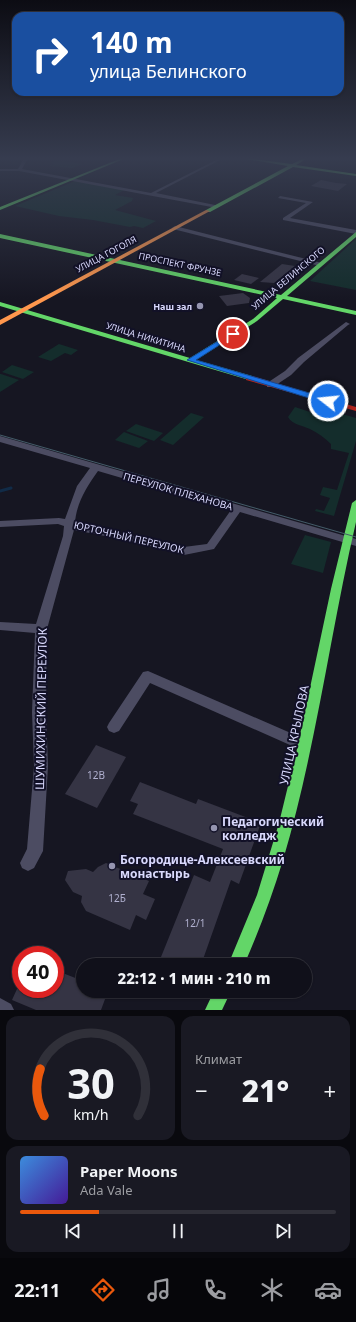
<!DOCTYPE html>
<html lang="ru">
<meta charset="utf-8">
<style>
:root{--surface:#10101a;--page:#191923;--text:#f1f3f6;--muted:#9c9da2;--line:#303039;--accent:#ea580c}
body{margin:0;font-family:"Noto Sans",sans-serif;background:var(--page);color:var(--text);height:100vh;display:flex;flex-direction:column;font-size:15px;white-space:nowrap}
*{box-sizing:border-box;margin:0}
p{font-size:13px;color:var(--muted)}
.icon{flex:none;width:22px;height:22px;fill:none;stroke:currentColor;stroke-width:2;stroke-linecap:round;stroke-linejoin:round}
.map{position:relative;height:1010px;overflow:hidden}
.drawer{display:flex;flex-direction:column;gap:6px;padding:6px;background:#09090e;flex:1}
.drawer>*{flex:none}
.top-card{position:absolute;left:12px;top:12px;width:332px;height:84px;border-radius:12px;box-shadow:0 1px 3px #0004,0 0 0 1px var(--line);background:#1a4fa0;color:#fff;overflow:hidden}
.speed{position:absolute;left:12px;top:946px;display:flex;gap:8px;font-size:20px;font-weight:700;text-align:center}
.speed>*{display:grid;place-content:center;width:52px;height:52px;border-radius:50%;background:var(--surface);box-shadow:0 1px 3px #0004,0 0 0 1px var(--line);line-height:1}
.speed .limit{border:6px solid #d22;background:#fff;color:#111}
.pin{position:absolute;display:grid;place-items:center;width:34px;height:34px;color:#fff;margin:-17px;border:2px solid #fff;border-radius:50%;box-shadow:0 1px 4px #0007}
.me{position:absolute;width:44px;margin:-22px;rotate:286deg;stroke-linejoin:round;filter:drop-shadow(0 0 3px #0008)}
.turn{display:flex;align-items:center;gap:14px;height:84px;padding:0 12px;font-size:18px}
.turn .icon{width:52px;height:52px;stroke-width:2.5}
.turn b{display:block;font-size:28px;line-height:34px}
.big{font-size:30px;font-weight:800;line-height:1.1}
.drawer .tile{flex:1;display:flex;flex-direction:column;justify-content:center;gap:6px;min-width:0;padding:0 14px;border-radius:12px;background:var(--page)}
.drawer .dial{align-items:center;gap:0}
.dial svg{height:104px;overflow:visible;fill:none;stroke:var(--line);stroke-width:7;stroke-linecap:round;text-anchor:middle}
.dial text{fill:var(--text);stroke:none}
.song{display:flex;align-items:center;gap:12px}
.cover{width:48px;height:48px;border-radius:6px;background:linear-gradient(135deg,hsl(210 70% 55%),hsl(260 70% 35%))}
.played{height:4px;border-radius:2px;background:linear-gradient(90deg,var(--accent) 25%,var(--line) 25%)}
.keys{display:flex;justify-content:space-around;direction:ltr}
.heat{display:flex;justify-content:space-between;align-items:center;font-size:22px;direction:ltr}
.drawer .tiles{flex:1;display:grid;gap:6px;grid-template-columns:1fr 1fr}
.tile:last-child{grid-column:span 2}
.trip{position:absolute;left:76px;top:958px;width:236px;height:40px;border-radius:20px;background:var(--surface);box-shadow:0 1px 3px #0004,0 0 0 1px var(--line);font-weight:800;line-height:40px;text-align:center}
.tabs{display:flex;height:64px;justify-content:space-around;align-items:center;background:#06060a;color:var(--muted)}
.tabs .icon{width:28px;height:28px}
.tabs .selected{color:var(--accent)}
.tabs b{font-size:18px;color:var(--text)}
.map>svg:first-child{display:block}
.green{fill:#142d2c}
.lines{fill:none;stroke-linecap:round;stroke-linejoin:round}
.stream{stroke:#112b47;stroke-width:3}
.building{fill:#353444}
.street{fill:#4c4c62;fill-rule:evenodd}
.fast{fill:#63d668;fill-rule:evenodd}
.slow{fill:#ff974d;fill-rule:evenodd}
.jam{fill:#b3261e;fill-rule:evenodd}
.tram{stroke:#445c69;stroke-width:1}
.route{fill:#1a73e8;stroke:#114b97}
.poi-dot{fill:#9595b0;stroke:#121127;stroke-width:1.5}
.labels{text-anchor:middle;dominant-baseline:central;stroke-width:4;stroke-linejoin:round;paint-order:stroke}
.far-street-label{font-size:9px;fill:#d9d9fd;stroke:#121127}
.far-poi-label{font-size:9px;font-weight:bold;fill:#d9d9fd;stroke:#121127;text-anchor:end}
.street-label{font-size:10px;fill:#d9d9fd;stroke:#121127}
.near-number-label{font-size:10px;fill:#b0b0cf}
.near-street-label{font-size:12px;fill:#d9d9fd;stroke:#121127}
.near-poi-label{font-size:12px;font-weight:bold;fill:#d9d9fd;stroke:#121127;text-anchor:start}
</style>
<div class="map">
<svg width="356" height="1010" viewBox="0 0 356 1010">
<rect width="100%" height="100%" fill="#161622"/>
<g class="green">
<polygon points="248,158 304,158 291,164"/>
<polygon points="58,160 83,164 72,168 50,166 54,164 49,163"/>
<polygon points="75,181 126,189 115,195 133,198 132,201 115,210 156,221 143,228 134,226 130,227 93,220 59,216 15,206"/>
<polygon points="356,239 356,290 310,281"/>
<polygon points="59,344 78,350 71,355 65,353 51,361 38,357"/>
<polygon points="12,365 34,372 23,379 2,372"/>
<polygon points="0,374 1,374 19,380 0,392"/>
<path d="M295,407L313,413L318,407L356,418V441L334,516L315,511L316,509L324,511L330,498L320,495L323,487L337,490L349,453L331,449V444C325,438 318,433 310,429C301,425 293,425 288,417Z"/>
<polygon points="191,413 204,417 173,445 160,440"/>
<polygon points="136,424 163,433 154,441 126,431"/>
<polygon points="124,432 148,441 139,448 115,440"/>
<polygon points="305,535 331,542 323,573 291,564"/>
</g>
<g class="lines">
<polyline class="stream" points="0,491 11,488"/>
</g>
<g class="building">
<polygon points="321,180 336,183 347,184 338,191 311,186"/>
<polygon points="282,264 295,266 274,283 260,282"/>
<polygon points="242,274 259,278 251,284 234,280"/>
<polygon points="243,293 250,298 249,303 227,306 219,296"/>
<polygon points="96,745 126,757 97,808 65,794"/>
<polygon points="140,782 196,804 198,799 261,823 239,884 231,880 201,965 180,965 161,957 194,875 210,882 223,849 133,814 138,804 130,801"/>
<polygon points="106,863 149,881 143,894 155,899 146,920 136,915 130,930 86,911 81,902 82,896 73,892 65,880 68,871 86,869 93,872 98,867"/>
<polygon points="55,970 83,981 83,991 108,991 101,1010 36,1010 12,1000 17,989 55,989"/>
</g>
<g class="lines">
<g class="street">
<polygon points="24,158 28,158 22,169 151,193 220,158 224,158 156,193 220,206 217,208 19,171 0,171 0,169 18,169"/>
<polygon points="280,196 313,202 290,218 356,230 356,234 283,220 283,218 306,203 278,198"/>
<polygon points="175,226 322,263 323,264 320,266 173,229 172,228"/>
<polygon points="346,322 350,324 348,325 304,362 291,375 273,387 267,387 267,383 285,371 298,358"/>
<path d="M0,436L356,539V546L240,512L214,549L184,555L131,541L74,530L47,629L46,712L48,766L43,851L34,868L28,871L22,868L20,863L27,849L34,766L32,712L35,633L0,630V622L36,624L63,536L64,526L58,524L0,527V521L59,518L65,519L77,486L90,468L0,442ZM98,471L231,510L207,544L184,547L75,523C76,504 87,486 98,471Z"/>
<polygon points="148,671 309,741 311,745 309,749 304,751 299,749 150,683 119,731 114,733 109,731 107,727 109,723 143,672"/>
<polygon points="0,998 11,1004 14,1010 0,1010"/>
</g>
<g class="fast">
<polygon points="122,158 126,158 0,210 0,207"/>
<polygon points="240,158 247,158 292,164 304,158 308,158 296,165 356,174 356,176 293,167 210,212 206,212 206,210 288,166"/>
<polygon points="356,232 356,237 287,296 356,311 356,315 283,299 257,321 196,360 252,376 252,380 249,380 0,306 0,302 190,358 253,319 277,298 0,238 0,234 281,295"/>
<path d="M356,500V522C330,634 316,749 283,860C272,896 259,931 244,965H228L257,895L279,823L297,749L331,589L352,503Z"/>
<polygon points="214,991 231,991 222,1010 205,1010"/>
</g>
<polygon class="slow" points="206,210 210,211 0,325 0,320"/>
<polygon class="jam" points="246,376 252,376 356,407 356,411 246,380"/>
<polyline class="tram" points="0,435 356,537"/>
</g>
<linearGradient id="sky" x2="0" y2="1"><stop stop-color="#0c0c13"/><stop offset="0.53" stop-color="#363c4f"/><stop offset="1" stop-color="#363c4f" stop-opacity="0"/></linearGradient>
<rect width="356" height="299" fill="url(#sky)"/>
<polygon class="route" points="233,332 236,334 235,335 196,360 330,399 330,403 325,403 187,360"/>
<g class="poi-dot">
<circle cx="200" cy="306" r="4"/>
<circle cx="214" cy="828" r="4"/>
<circle cx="112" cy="866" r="4"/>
</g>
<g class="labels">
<g class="far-street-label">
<text transform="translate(106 254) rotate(-28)">УЛИЦА ГОГОЛЯ</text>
<text transform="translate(180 264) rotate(12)">ПРОСПЕКТ ФРУНЗЕ</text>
<text transform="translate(288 278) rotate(-40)">УЛИЦА БЕЛИНСКОГО</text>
<text transform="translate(146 337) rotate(17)">УЛИЦА НИКИТИНА</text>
</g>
<g class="far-poi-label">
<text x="192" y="306">Наш зал</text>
</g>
<g class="street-label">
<text transform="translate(178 491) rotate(16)">ПЕРЕУЛОК ПЛЕХАНОВА</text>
<text transform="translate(129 537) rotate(13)">ЮРТОЧНЫЙ ПЕРЕУЛОК</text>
</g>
<g class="near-number-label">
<text x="96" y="775">12В</text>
<text x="117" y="898">12Б</text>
<text x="195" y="923">12/1</text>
</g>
<g class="near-street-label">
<text transform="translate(41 709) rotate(-89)">ШУМИХИНСКИЙ ПЕРЕУЛОК</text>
<text transform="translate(294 735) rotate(-78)">УЛИЦА КРЫЛОВА</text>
</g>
<g class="near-poi-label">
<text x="222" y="821">Педагогический<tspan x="222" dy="14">колледж</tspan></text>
<text x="120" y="859">Богородице-Алексеевский<tspan x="120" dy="14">монастырь</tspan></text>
</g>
</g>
</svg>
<div class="speed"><div class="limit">40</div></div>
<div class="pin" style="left:233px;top:334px;background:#d93025"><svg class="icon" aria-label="arrive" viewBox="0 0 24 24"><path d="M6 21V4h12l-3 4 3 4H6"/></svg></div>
<svg class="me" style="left:328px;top:401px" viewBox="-20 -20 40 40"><circle r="17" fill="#1a73e8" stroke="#fff" stroke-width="3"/><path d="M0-11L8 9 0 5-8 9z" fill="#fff"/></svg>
<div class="trip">22:12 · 1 мин · 210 m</div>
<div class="top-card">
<div class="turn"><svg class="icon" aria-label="right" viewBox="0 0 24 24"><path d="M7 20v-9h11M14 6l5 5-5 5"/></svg><div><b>140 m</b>улица Белинского</div></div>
</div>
</div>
<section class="drawer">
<div class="tiles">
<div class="tile dial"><svg viewBox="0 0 100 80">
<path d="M14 69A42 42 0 1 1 86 69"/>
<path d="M14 69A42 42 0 0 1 11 33" stroke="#ea580c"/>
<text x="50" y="56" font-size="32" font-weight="700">30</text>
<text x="50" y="72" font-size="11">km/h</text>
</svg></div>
<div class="tile"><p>Климат</p>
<div class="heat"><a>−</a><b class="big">21°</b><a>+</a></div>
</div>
<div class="tile">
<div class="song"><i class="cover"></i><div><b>Paper Moons</b><p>Ada Vale</p></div></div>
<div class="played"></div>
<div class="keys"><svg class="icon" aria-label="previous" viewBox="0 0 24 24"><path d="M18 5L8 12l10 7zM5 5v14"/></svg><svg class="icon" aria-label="pause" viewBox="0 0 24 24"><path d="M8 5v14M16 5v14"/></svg><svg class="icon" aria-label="next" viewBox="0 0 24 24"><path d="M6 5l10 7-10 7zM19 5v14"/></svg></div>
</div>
</div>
</section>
<nav class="tabs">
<b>22:11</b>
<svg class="icon selected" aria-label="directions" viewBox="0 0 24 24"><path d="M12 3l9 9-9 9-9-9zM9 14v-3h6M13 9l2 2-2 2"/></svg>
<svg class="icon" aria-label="music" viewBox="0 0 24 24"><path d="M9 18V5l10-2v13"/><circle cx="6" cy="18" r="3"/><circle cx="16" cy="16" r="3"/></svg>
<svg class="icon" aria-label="phone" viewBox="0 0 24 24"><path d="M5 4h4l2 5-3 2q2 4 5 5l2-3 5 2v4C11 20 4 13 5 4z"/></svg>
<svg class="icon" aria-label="climate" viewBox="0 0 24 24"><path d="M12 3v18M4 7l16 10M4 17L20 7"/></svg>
<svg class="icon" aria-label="car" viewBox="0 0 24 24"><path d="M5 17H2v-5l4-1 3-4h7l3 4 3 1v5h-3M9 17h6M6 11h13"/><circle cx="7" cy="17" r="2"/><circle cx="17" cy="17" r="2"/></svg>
</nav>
